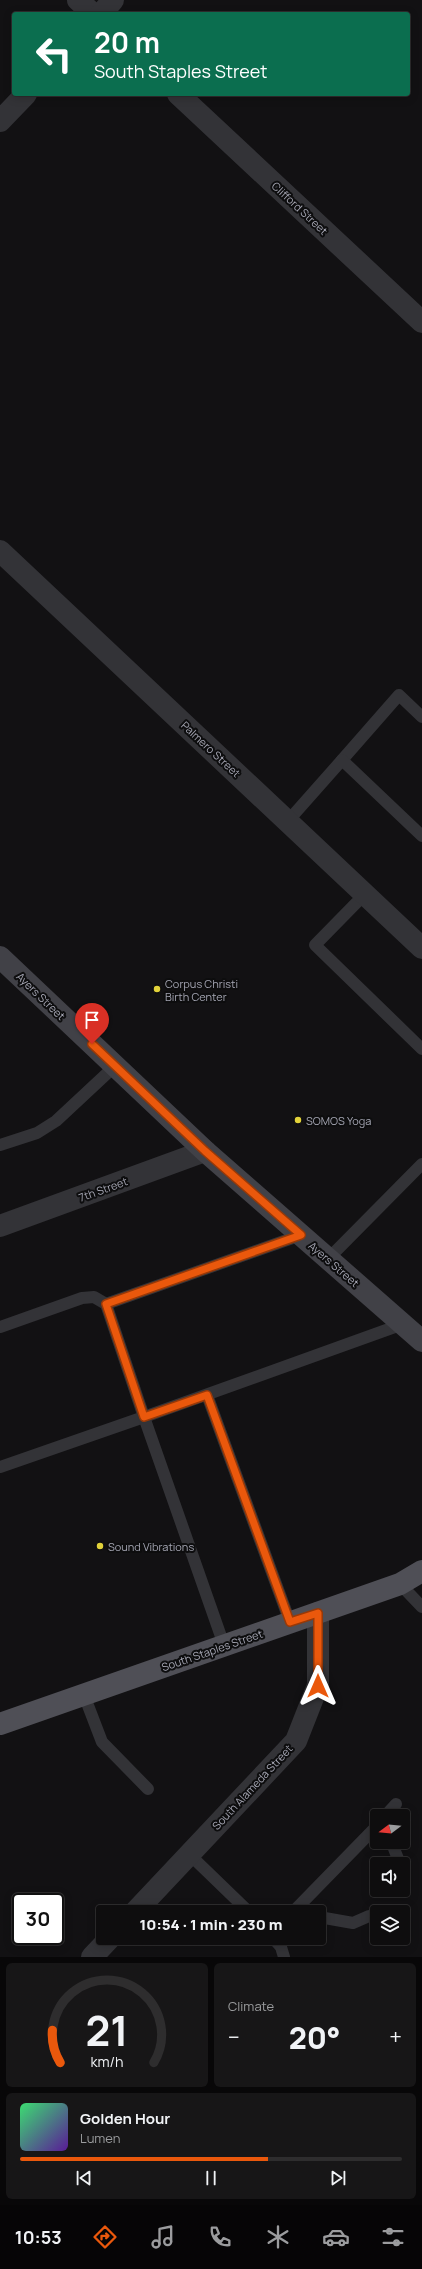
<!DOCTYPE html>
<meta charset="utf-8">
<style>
:root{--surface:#0e0d0e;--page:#171617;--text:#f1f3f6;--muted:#9b9c9e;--line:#2e2d2e;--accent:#ea580c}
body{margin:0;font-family:Manrope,sans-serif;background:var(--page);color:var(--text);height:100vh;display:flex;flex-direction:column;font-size:15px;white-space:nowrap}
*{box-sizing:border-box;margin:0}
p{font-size:13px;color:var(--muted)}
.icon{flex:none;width:22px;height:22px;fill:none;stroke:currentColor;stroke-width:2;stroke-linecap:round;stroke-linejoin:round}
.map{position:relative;height:1957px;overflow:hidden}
.sheet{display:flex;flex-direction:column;gap:6px;padding:6px;background:#080708;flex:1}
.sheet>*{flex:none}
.hud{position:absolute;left:12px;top:12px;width:398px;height:84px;border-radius:4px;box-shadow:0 2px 10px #0003,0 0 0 1px var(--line);background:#0b6e4f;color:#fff;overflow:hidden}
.needle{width:26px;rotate:254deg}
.tools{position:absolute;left:370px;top:1809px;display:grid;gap:8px}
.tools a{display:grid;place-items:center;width:40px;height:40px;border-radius:4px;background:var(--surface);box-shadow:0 2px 10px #0003,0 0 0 1px var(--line);font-size:20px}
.speed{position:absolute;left:12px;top:1893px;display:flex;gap:8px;font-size:20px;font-weight:700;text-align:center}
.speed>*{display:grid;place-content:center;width:52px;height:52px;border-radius:50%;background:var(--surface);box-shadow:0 2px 10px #0003,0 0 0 1px var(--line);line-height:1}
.speed .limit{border:2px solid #111;border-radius:6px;background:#fff;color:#111}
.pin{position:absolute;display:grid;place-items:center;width:34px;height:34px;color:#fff;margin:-41px -17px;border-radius:50% 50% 50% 0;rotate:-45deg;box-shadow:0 0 4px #0007}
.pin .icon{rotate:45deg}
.me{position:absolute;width:44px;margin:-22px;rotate:0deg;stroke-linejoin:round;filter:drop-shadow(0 0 3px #0008)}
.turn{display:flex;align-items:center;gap:14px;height:84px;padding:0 16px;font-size:18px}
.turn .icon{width:52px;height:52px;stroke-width:2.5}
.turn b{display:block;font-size:28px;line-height:34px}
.big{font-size:30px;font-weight:800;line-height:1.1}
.sheet .card{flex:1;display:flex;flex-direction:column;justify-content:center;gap:6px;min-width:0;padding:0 14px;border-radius:6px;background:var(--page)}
.sheet .dial{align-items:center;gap:0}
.dial svg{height:104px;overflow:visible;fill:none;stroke:var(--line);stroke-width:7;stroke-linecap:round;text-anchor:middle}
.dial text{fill:var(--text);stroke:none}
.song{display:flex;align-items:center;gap:12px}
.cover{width:48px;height:48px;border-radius:6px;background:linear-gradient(135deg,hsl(140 70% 55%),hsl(270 70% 35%))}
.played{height:4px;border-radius:2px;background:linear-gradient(90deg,var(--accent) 65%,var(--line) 65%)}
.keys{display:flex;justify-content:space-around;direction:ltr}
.heat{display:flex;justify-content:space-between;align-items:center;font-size:22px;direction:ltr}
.sheet .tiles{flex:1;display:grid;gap:6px;grid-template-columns:1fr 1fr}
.card:last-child{grid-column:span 2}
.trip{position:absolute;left:96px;top:1905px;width:230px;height:40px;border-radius:4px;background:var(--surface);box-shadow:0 2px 10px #0003,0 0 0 1px var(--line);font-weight:800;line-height:40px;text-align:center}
.dock{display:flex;height:64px;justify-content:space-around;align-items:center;background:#060506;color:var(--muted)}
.dock .icon{width:28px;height:28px}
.dock .current{color:var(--accent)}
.dock b{font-size:18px;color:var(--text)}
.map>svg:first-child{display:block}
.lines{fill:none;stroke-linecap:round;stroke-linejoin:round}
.service{stroke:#333337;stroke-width:12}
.minor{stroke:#333337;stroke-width:22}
.secondary{stroke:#414147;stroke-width:22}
.primary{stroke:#4f4f56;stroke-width:22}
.route-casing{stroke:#983908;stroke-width:10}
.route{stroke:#ea580c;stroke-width:7}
.poi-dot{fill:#e2d23a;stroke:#0d0d0e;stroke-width:1.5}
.labels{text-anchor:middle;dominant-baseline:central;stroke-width:4;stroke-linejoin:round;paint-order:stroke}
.street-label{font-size:11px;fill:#a4a5b2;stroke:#0d0d0e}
.poi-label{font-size:11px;fill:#a4a5b2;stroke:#0d0d0e;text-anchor:start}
</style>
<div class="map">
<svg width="422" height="1957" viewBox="0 0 422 1957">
<rect width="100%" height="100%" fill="#121113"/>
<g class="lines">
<g class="service">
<polyline points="342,760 399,695 422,717"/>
<polyline points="288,821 342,760 422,836"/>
<polyline points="365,894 315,945 422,1049"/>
<polyline points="0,1145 37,1133 56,1121 115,1066"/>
<polyline points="328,1259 422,1164"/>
<polyline points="106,1304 301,1235"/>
<polyline points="0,1327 82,1298 94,1297 106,1304 144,1417 0,1467"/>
<polyline points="207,1395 290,1622"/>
<polyline points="400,1584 422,1607"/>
<polyline points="224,1645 144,1417 403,1324"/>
<polyline points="84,1695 102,1742 148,1789"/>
<polyline points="385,1816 396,1804"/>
<polyline points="388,1842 393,1846 400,1864"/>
<polyline points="189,1854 249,1912"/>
<polyline points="293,1912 373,1830 377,1833"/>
<polyline points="319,1917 353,1923 369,1916"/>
<polyline points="273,1938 281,1947 284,1957"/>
</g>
<g class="minor">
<polyline points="78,0 93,14"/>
<polyline points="101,14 113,0"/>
<polyline points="178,94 422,322"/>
<polyline points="0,121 26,94"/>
<polyline points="0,551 422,948"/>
<polyline points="0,1226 205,1151"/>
<polyline points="135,1912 296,1741 318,1685 318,1613"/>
<polyline points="92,1957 110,1938"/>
</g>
<polyline class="secondary" points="0,957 205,1151 422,1341"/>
<polyline class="primary" points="0,1724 400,1584 422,1571"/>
</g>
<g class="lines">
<defs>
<polyline id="route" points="92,1044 205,1151 301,1235 106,1304 144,1417 207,1395 290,1622 318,1613 318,1686"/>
</defs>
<use href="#route" class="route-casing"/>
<use href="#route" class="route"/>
</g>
<g class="poi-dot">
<circle cx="157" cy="989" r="4"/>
<circle cx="298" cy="1120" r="4"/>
<circle cx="100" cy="1546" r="4"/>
</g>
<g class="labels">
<g class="street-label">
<text transform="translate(300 208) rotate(43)">Clifford Street</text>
<text transform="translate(211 749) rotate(43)">Palmero Street</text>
<text transform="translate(41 996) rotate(44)">Ayers Street</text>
<text transform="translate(103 1189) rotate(-20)">7th Street</text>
<text transform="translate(334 1264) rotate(41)">Ayers Street</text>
<text transform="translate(212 1650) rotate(-19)">South Staples Street</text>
<text transform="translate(252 1787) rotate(-47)">South Alameda Street</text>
</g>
<g class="poi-label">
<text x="165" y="983">Corpus Christi<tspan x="165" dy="13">Birth Center</tspan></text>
<text x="306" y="1120">SOMOS Yoga</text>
<text x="108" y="1546">Sound Vibrations</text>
</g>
</g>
</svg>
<div class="tools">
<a><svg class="needle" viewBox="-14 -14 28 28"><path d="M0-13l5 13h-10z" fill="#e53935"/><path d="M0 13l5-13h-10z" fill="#9b9c9e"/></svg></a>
<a><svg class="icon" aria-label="sound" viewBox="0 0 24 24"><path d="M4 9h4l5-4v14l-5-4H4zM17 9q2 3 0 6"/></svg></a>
<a><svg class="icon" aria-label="layers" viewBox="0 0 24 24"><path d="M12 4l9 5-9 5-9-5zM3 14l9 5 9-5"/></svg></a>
</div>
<div class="speed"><div class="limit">30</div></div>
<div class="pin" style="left:92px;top:1044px;background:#d93025"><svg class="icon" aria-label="arrive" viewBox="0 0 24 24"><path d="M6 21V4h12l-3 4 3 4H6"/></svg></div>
<svg class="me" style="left:318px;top:1686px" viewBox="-20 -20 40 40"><path d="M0-17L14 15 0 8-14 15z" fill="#ea580c" stroke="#fff" stroke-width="4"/></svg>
<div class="trip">10:54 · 1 min · 230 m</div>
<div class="hud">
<div class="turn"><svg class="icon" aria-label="left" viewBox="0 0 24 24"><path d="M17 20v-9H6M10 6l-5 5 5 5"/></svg><div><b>20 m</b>South Staples Street</div></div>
</div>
</div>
<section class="sheet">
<div class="tiles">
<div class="card dial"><svg viewBox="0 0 100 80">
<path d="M14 69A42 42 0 1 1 86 69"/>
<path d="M14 69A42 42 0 0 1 8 44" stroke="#ea580c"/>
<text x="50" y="56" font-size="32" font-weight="700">21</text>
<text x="50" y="72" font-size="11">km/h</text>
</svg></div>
<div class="card"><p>Climate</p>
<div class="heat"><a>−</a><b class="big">20°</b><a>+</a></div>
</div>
<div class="card">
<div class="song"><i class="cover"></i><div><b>Golden Hour</b><p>Lumen</p></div></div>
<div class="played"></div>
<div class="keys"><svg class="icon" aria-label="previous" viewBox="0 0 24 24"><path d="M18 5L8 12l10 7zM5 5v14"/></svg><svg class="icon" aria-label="pause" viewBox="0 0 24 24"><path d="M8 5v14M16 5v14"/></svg><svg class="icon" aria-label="next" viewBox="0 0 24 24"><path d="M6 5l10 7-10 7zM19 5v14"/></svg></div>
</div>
</div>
</section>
<nav class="dock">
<b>10:53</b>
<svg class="icon current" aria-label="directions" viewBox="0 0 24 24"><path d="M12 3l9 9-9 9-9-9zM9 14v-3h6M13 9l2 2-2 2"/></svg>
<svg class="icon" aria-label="music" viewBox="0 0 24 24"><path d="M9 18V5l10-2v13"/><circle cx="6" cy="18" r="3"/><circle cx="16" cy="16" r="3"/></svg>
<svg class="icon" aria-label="phone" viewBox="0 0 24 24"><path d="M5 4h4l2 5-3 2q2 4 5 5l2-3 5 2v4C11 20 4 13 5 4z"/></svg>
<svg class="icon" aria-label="climate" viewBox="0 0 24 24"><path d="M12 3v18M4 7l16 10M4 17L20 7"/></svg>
<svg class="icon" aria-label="car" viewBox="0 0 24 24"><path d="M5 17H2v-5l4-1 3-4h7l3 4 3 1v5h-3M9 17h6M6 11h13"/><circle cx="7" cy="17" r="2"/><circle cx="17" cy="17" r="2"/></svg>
<svg class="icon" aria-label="filters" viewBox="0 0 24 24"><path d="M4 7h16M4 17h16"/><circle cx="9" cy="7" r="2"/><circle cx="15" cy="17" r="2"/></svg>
</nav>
